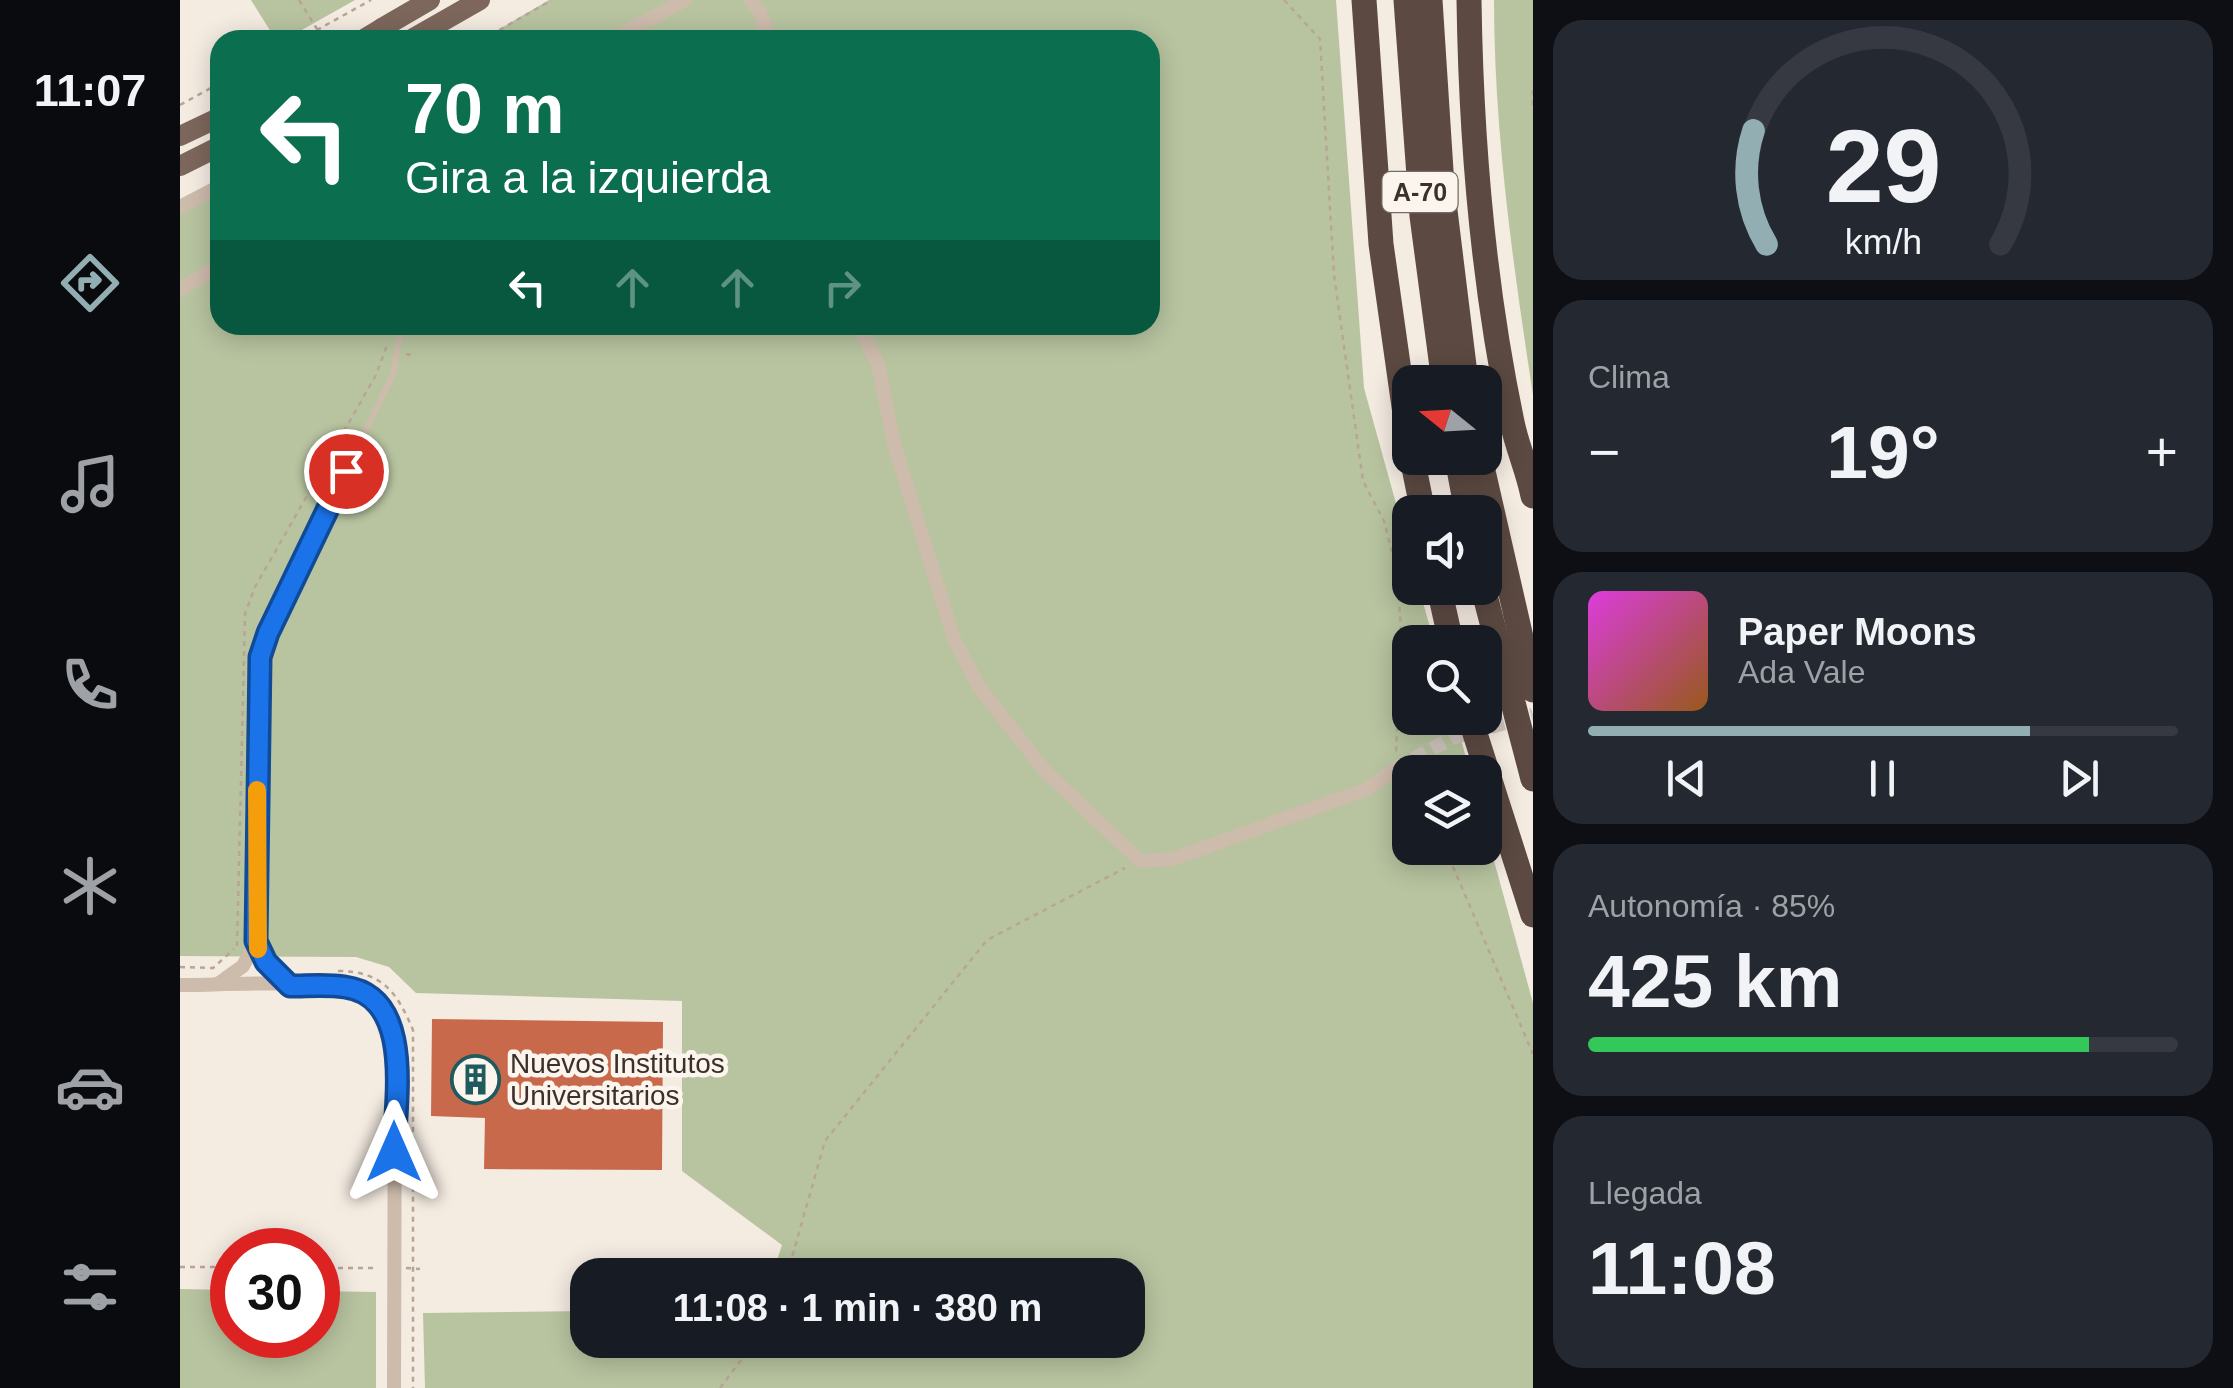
<!DOCTYPE html>
<html lang="es">
<meta charset="utf-8">
<style>
:root{--surface:#171b24;--page:#242831;--text:#f1f3f6;--muted:#9ea1a6;--line:#363941;--accent:#92aeb2}
body{margin:0;font-family:Helvetica,sans-serif;background:var(--page);color:var(--text);height:100vh;display:flex;flex-direction:column;font-size:38px;white-space:nowrap}
*{box-sizing:border-box;margin:0}
p{font-size:32px;color:var(--muted)}
.icon{flex:none;width:55px;height:55px;fill:none;stroke:currentColor;stroke-width:2;stroke-linecap:round;stroke-linejoin:round}
.map{position:relative;flex:1;overflow:hidden}
.details{display:flex;flex-direction:column;gap:20px;padding:20px;background:#0d0f14;width:700px}
.details>*{flex:none}
.banner{position:absolute;left:30px;top:30px;width:950px;height:305px;border-radius:30px;box-shadow:0 5px 25px #0003;background:#0b6e4f;color:#fff;overflow:hidden}
.needle{width:65px;rotate:288deg}
.fabs{position:absolute;left:1212px;top:365px;display:grid;gap:20px}
.fabs a{display:grid;place-items:center;width:110px;height:110px;border-radius:20px;background:var(--surface);box-shadow:0 5px 25px #0003;font-size:50px}
.speed{position:absolute;left:30px;top:1228px;display:flex;gap:20px;font-size:50px;font-weight:700;text-align:center}
.speed>*{display:grid;place-content:center;width:130px;height:130px;border-radius:50%;background:var(--surface);box-shadow:0 5px 25px #0003;line-height:1}
.speed .limit{border:15px solid #d22;background:#fff;color:#111}
.pin{position:absolute;display:grid;place-items:center;width:85px;height:85px;color:#fff;margin:-42px;border:5px solid #fff;border-radius:50%;box-shadow:0 2px 10px #0007}
.me{position:absolute;width:110px;margin:-55px;rotate:0deg;stroke-linejoin:round;filter:drop-shadow(0 0 8px #0008)}
.turn{display:flex;align-items:center;gap:35px;height:210px;padding:0 30px;font-size:45px}
.turn .icon{width:130px;height:130px;stroke-width:2.5}
.turn b{display:block;font-size:70px;line-height:85px}
.lanes{display:flex;align-items:center;height:95px;padding:0 30px;background:#0003;justify-content:center;gap:50px;direction:ltr}
.lanes .off{opacity:.35}
.big{font-size:75px;font-weight:800;line-height:1.1}
.details .card{flex:1;display:flex;flex-direction:column;justify-content:center;gap:15px;min-width:0;padding:0 35px;border-radius:30px;background:var(--page)}
.details .dial{align-items:center;gap:0}
.dial svg{height:260px;overflow:visible;fill:none;stroke:var(--line);stroke-width:7;stroke-linecap:round;text-anchor:middle}
.dial text{fill:var(--text);stroke:none}
.song{display:flex;align-items:center;gap:30px}
.cover{width:120px;height:120px;border-radius:15px;background:linear-gradient(135deg,hsl(300 70% 55%),hsl(30 70% 35%))}
.played{height:10px;border-radius:5px;background:linear-gradient(90deg,var(--accent) 75%,var(--line) 75%)}
.keys{display:flex;justify-content:space-around;direction:ltr}
.heat{display:flex;justify-content:space-between;align-items:center;font-size:55px;direction:ltr}
.charge{height:15px;border-radius:8px;background:linear-gradient(90deg,#34c759 85%,var(--line) 0)}
.trip{position:absolute;left:390px;top:1258px;width:575px;height:100px;border-radius:30px;background:var(--surface);box-shadow:0 5px 25px #0003;font-weight:800;line-height:100px;text-align:center}
main{display:flex;flex:1;min-height:0}
.dock{display:flex;flex-direction:column;width:180px;justify-content:space-around;align-items:center;background:#090b0e;color:var(--muted)}
.dock .icon{width:70px;height:70px}
.dock .current{color:var(--accent)}
.dock b{font-size:45px;color:var(--text)}
.map>svg:first-child{display:block}
.green{fill:#b8c4a0}
.building{fill:#c8694b}
.lines{fill:none;stroke-linecap:round;stroke-linejoin:round}
.street-tunnel{stroke:#cfc6bd;stroke-width:14;stroke-dasharray:14 7;stroke-linecap:butt}
.path{stroke:#b9a596;stroke-width:2.5;stroke-dasharray:5 5;stroke-linecap:butt}
.lane{stroke:#cdbbac;stroke-width:6}
.street{stroke:#cdbbac;stroke-width:14}
.primary{stroke:#7d675c;stroke-width:20}
.highway{stroke:#5c4a42;stroke-width:25}
.primary-bridge{stroke:#7d675c;stroke-width:20}
.route-casing{stroke:#114b97;stroke-width:25}
.route{stroke:#1a73e8;stroke-width:18}
.slow{stroke:#f59e0b;stroke-width:18}
.labels{text-anchor:middle;dominant-baseline:central;stroke-width:9;stroke-linejoin:round;paint-order:stroke}
.shield{fill:#fbf5ee;stroke:#756b66;stroke-width:2.5}
.shield-label{font-size:25px;font-weight:bold;fill:#3b302b}
.poi-label{font-size:28px;fill:#3b302b;stroke:#fbf5ee;text-anchor:start}
</style>
<main>
<nav class="dock">
<b>11:07</b>
<svg class="icon current" aria-label="directions" viewBox="0 0 24 24"><path d="M12 3l9 9-9 9-9-9zM9 14v-3h6M13 9l2 2-2 2"/></svg>
<svg class="icon" aria-label="music" viewBox="0 0 24 24"><path d="M9 18V5l10-2v13"/><circle cx="6" cy="18" r="3"/><circle cx="16" cy="16" r="3"/></svg>
<svg class="icon" aria-label="phone" viewBox="0 0 24 24"><path d="M5 4h4l2 5-3 2q2 4 5 5l2-3 5 2v4C11 20 4 13 5 4z"/></svg>
<svg class="icon" aria-label="climate" viewBox="0 0 24 24"><path d="M12 3v18M4 7l16 10M4 17L20 7"/></svg>
<svg class="icon" aria-label="car" viewBox="0 0 24 24"><path d="M5 17H2v-5l4-1 3-4h7l3 4 3 1v5h-3M9 17h6M6 11h13"/><circle cx="7" cy="17" r="2"/><circle cx="17" cy="17" r="2"/></svg>
<svg class="icon" aria-label="filters" viewBox="0 0 24 24"><path d="M4 7h16M4 17h16"/><circle cx="9" cy="7" r="2"/><circle cx="15" cy="17" r="2"/></svg>
</nav>
<div class="map">
<svg width="1353" height="1388" viewBox="0 0 1353 1388">
<rect width="100%" height="100%" fill="#f4ebe1"/>
<g class="green">
<polygon points="71,0 175,0 104,40 96,40"/>
<polygon points="369,0 1156,0 1184,388 1230,554 1230,588 1239,588 1254,642 1230,642 1230,718 1275,718 1290,772 1230,772 1230,848 1305,848 1305,828 1353,1003 1353,1388 245,1388 243,1313 407,1311 408,1340 948,1340 948,1275 592,1275 602,1245 502,1171 502,1001 236,993 209,967 176,957 0,956 0,210 40,188 40,325 970,325 970,40 301,40"/>
<path d="M1314,0H1353V395C1333,265 1314,131 1314,0Z"/>
<polygon points="0,1289 52,1290 52,1335 138,1335 138,1291 196,1292 196,1388 0,1388"/>
</g>
<polygon class="building" points="252,1019 483,1022 482,1170 304,1169 305,1118 251,1116"/>
<g class="lines">
<polyline class="street-tunnel" points="1215,769 1272,738 1353,715"/>
<g class="path">
<polyline points="119,0 137,29"/>
<polyline points="1104,0 1140,39 1154,275 1183,481 1204,521 1217,571 1221,630 1216,754"/>
<polyline points="119,40 191,0"/>
<polyline points="302,40 372,0"/>
<polyline points="1353,90 1353,107"/>
<polyline points="0,105 40,83"/>
<polyline points="226,354 235,356"/>
<polyline points="1222,780 1230,791"/>
<polyline points="1265,848 1353,1054"/>
<polyline points="57,946 65,614 75,587 196,375 207,345"/>
<polyline points="0,967 33,968 54,949"/>
<path d="M158,971C202,971 217,992 233,1030V1388"/>
<polyline points="0,1267 52,1267"/>
<polyline points="138,1268 198,1268"/>
<polyline points="226,1268 240,1269"/>
<polyline points="607,1275 645,1141 807,940 945,868"/>
<polyline points="540,1388 576,1340"/>
</g>
<g class="lane">
<polyline points="76,941 80,657 88,633 213,374 222,325"/>
<polyline points="546,1269 570,1275"/>
</g>
<g class="street">
<polyline points="570,0 579,10 590,40"/>
<polyline points="431,40 505,0"/>
<polyline points="0,207 40,186"/>
<polyline points="0,290 40,265"/>
<polyline points="678,325 698,364 714,444 774,639 799,687 865,771 960,861 993,859 1187,789 1215,769"/>
<polyline points="76,941 86,962 110,986"/>
<polyline points="38,984 63,966 76,941"/>
<path d="M0,985C37,985 149,979 178,990C201,1000 208,1015 215,1036L214,1388"/>
</g>
<g class="primary">
<polyline points="182,40 202,28"/>
<polyline points="230,40 300,0"/>
<polyline points="0,136 40,117"/>
<polyline points="0,166 40,146"/>
</g>
<g class="highway">
<polyline points="1184,0 1201,244 1230,449"/>
<polyline points="1226,0 1242,216 1264,382"/>
<polyline points="1250,0 1262,186 1286,382"/>
<path d="M1289,0C1291,140 1303,284 1332,422C1337,447 1348,470 1353,496"/>
<polyline points="1232,458 1243,512"/>
<polyline points="1277,458 1287,512"/>
<polyline points="1300,458 1353,690"/>
<polyline points="1259,588 1271,642"/>
<polyline points="1303,588 1353,779"/>
<polyline points="1290,718 1353,915"/>
</g>
<polyline class="primary-bridge" points="202,28 250,0"/>
</g>
<g class="lines">
<defs>
<path id="route" d="M166,471L88,633L80,657L76,941L86,962L110,986C128,986 147,984 165,987C235,997 215,1102 214,1152"/>
</defs>
<use href="#route" class="route-casing"/>
<use href="#route" class="route"/>
<polyline class="slow" points="77,790 78,949"/>
</g>
<defs>
<symbol id="building-ring" viewBox="-11 -11 22 22"><circle r="9.5" fill="#fbf5ee" stroke="#1f5a5e" stroke-width="1.5"/><path d="M-4-6H4V6H1V3H-1V6H-4ZM-2.5-4.3h1.7v1.8h-1.7ZM.8-4.3h1.7v1.8H.8ZM-2.5-1h1.7V.8h-1.7ZM.8-1h1.7V.8H.8Z" fill="#1f5a5e"/></symbol>
</defs>
<g fill-rule="evenodd">
<use href="#building-ring" x="268" y="1052" width="55" height="55"/>
</g>
<g class="labels">
<rect class="shield" x="1202.5" y="172" width="75" height="40" rx="8"/>
<g class="shield-label">
<text x="1240" y="192">A-70</text>
</g>
<g class="poi-label">
<text x="330" y="1063">Nuevos Institutos<tspan x="330" dy="32">Universitarios</tspan></text>
</g>
</g>
</svg>
<div class="fabs">
<a><svg class="needle" viewBox="-14 -14 28 28"><path d="M0-13l5 13h-10z" fill="#e53935"/><path d="M0 13l5-13h-10z" fill="#9ea1a6"/></svg></a>
<a><svg class="icon" aria-label="sound" viewBox="0 0 24 24"><path d="M4 9h4l5-4v14l-5-4H4zM17 9q2 3 0 6"/></svg></a>
<a><svg class="icon" aria-label="search" viewBox="0 0 24 24"><circle cx="10" cy="10" r="6"/><path d="M15 15l6 6"/></svg></a>
<a><svg class="icon" aria-label="layers" viewBox="0 0 24 24"><path d="M12 4l9 5-9 5-9-5zM3 14l9 5 9-5"/></svg></a>
</div>
<div class="speed"><div class="limit">30</div></div>
<div class="pin" style="left:166px;top:471px;background:#d93025"><svg class="icon" aria-label="arrive" viewBox="0 0 24 24"><path d="M6 21V4h12l-3 4 3 4H6"/></svg></div>
<svg class="me" style="left:214px;top:1152px" viewBox="-20 -20 40 40"><path d="M0-17L14 15 0 8-14 15z" fill="#1a73e8" stroke="#fff" stroke-width="4"/></svg>
<div class="trip">11:08 · 1 min · 380 m</div>
<div class="banner">
<div class="turn"><svg class="icon" aria-label="left" viewBox="0 0 24 24"><path d="M17 20v-9H6M10 6l-5 5 5 5"/></svg><div><b>70 m</b>Gira a la izquierda</div></div>
<div class="lanes"><svg class="icon" aria-label="left" viewBox="0 0 24 24"><path d="M17 20v-9H6M10 6l-5 5 5 5"/></svg><svg class="icon off" aria-label="ahead" viewBox="0 0 24 24"><path d="M12 20V5M6 11l6-6 6 6"/></svg><svg class="icon off" aria-label="ahead" viewBox="0 0 24 24"><path d="M12 20V5M6 11l6-6 6 6"/></svg><svg class="icon off" aria-label="right" viewBox="0 0 24 24"><path d="M7 20v-9h11M14 6l5 5-5 5"/></svg></div>
</div>
</div>
<section class="details">
<div class="card dial"><svg viewBox="0 0 100 80">
<path d="M14 69A42 42 0 1 1 86 69"/>
<path d="M14 69A42 42 0 0 1 10 34" stroke="#92aeb2"/>
<text x="50" y="56" font-size="32" font-weight="700">29</text>
<text x="50" y="72" font-size="11">km/h</text>
</svg></div>
<div class="card"><p>Clima</p>
<div class="heat"><a>−</a><b class="big">19°</b><a>+</a></div>
</div>
<div class="card">
<div class="song"><i class="cover"></i><div><b>Paper Moons</b><p>Ada Vale</p></div></div>
<div class="played"></div>
<div class="keys"><svg class="icon" aria-label="previous" viewBox="0 0 24 24"><path d="M18 5L8 12l10 7zM5 5v14"/></svg><svg class="icon" aria-label="pause" viewBox="0 0 24 24"><path d="M8 5v14M16 5v14"/></svg><svg class="icon" aria-label="next" viewBox="0 0 24 24"><path d="M6 5l10 7-10 7zM19 5v14"/></svg></div>
</div>
<div class="card"><p>Autonomía · 85%</p><b class="big">425 km</b><div class="charge"></div></div>
<div class="card"><p>Llegada</p><b class="big">11:08</b></div>
</section>
</main>
